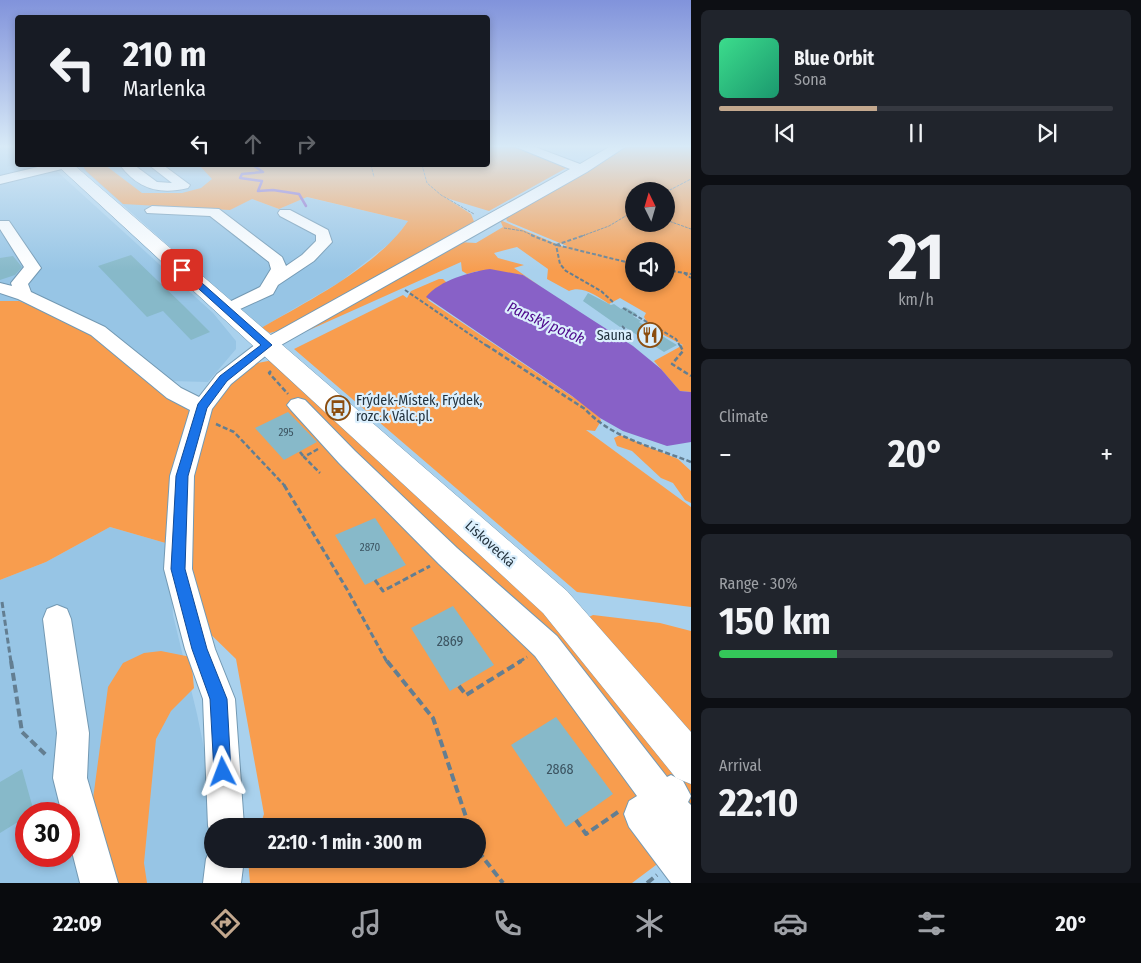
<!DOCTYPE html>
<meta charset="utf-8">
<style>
:root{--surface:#171b24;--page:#20242c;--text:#f1f3f6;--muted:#9ea1a6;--line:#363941;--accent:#c3a88e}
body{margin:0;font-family:"Fira Sans Condensed",sans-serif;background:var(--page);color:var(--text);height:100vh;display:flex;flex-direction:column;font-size:19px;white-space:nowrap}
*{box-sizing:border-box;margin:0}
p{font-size:16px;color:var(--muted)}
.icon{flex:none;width:28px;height:28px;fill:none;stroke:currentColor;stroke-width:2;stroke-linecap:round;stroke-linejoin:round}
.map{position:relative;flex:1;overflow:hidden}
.drawer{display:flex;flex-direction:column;gap:10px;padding:10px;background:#0d0f14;width:450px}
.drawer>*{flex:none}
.hud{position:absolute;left:15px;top:15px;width:475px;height:152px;border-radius:5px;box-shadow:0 2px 8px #0003;background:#171b24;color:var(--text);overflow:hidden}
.needle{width:32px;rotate:355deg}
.fabs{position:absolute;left:625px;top:182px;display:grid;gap:10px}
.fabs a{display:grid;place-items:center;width:50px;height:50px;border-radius:50%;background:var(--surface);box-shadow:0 2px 8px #0003;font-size:25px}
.speed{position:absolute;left:15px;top:802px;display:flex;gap:10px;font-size:25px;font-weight:700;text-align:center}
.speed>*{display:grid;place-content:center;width:65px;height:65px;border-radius:50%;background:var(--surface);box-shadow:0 2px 8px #0003;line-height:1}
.speed .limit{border:8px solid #d22;background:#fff;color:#111}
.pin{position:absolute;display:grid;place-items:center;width:42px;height:42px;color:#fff;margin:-21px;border-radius:10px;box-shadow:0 2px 8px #0006}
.me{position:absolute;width:55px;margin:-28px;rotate:357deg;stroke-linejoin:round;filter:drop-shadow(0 0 4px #0008)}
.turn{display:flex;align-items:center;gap:18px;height:105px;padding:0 25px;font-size:22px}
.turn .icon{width:65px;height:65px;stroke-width:2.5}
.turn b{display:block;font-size:35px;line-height:42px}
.lanes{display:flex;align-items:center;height:48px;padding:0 25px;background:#0003;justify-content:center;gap:25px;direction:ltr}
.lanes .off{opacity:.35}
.big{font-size:38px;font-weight:700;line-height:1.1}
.drawer .widget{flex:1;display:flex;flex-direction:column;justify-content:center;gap:8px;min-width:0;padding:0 18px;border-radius:8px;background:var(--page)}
.drawer .dial{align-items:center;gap:0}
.dial b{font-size:65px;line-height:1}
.song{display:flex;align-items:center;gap:15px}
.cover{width:60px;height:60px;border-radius:8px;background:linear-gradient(135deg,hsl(150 70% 55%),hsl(160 70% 35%))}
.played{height:5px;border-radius:2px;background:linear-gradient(90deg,var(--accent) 40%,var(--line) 40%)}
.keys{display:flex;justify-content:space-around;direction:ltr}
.heat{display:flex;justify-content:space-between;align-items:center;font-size:28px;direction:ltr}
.charge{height:8px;border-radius:4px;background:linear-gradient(90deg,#34c759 30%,var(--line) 0)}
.trip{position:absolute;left:204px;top:818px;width:282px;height:50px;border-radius:25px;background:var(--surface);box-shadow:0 2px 8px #0003;font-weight:700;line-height:50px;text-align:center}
.tab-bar{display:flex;height:80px;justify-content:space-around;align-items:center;background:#090b0e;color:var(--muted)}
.tab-bar .icon{width:35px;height:35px}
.tab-bar .active{color:var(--accent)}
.tab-bar b{font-size:22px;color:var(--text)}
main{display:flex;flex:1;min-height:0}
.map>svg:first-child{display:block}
.built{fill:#97c5e5;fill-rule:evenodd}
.green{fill:#f89d4e;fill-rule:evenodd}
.water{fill:#8861c7}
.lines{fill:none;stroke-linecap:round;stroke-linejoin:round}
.stream{stroke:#8861c7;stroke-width:2.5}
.building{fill:#87b9c9}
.minor-casing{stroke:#7399b3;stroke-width:2}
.major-casing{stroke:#7399b3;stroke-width:1}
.path-far4{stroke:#637e91;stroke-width:1;stroke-dasharray:3 1;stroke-linecap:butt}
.path-far3{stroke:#637e91;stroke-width:2;stroke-dasharray:4 2;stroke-linecap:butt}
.path-far2{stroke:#637e91;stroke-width:2.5;stroke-dasharray:5 2.5;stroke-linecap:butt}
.path-far1{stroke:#637e91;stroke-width:3;stroke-dasharray:6 3;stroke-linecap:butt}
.path{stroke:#637e91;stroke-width:4;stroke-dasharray:8 4;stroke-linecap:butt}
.minor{fill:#fff;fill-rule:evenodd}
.major{fill:#fff;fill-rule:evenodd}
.route{fill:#1a73e8;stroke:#114b97}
.labels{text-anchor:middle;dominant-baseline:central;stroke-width:4.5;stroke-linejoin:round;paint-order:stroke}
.number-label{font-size:11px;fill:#3c5461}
.poi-label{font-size:14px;fill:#23333e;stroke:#dbeffd;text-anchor:end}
.street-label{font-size:14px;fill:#23333e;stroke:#dbeffd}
.near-number-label{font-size:14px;fill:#3c5461}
.water-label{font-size:15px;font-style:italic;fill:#4d078b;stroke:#dbeffd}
</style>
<main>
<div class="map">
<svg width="691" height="883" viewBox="0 0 691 883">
<rect width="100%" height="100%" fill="#a9d1ed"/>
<g class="built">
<polygon points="0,147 17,147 18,165 50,165 213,313 236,341 236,349 208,382 170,381 164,378 186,408 83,327 19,301 0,301"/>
<polygon points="78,165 199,165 252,199 279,209 306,197 408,221 394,240 340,282 261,328"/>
<path d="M110,527L169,544L173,615L197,714L218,817L216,826H212V846L205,883H0V580L46,562ZM26,814H69V856H26Z"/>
</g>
<g class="green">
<path d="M488,147H518L570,166L489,211L446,198L471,214L475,224L291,327L270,333L261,328C308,301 378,266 408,221L307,197L279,209L252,199L230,210L123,204L86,171L83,166L105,165L142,193H182L201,188L212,179L199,165H488Z"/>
<path d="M626,147H691V392L680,391L654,361L683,345C670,338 651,330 644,317L646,313L620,298L609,304C598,297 583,285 569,291L547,279L548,269L517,247L494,253L498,258L524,265L514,268L544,289L523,275L478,271L467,274L462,271L461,262L307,331L458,242L476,243L503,227L500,220L566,248L567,246L507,221L506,218ZM634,191H666V224H634ZM634,251H666V284H634Z"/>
<polygon points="439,279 443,279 447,283 434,290 428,300 588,407 600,418 601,421 595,431 586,430 691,507 691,607 577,592 294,349 403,295 407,298 411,291"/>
<polygon points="0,301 19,301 84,327 166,394 192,413 169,544 110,527 46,562 0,580"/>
<polygon points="268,361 273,362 518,581 691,783 691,818 672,853 632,883 250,883 248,859 478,859 478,826 260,826 264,814 236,659 195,619 183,531 189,472 209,409 229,383 252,364"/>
<polygon points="620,435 678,459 691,471 691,503 685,500 673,483 661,478 632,451 617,446 614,438"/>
<polygon points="593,615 660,623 691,631 691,738 587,618"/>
<polygon points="161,651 191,657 194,688 171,711 156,739 144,863 147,883 110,883 91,814 108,687 123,663 144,653"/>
</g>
<path class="water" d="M490,269L523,275L594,321L633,346L661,369L680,391L691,392V442L667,446L623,431L600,418L572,396L426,297C440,280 470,272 490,269Z"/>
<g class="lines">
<polyline class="stream" points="253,165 263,172 242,174 240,178 262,181 258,191 273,190 299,194 306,206"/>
</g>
<g class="building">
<polygon points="131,255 183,305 210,332 191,340 163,311 147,317 98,266"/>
<polygon points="13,256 22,267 15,275 0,280 0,258"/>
<polygon points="588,293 611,305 614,304 621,309 625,307 637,314 633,316 641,321 639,322 677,345 664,352 623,326 620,327 583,301"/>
<polygon points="288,412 317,442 284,460 255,428"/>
<polygon points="375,518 406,565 365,585 335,535"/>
<polygon points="453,606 494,665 450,691 411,628"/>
<polygon points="556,717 613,794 566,827 511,745"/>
<polygon points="22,769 34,812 26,814 26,817 0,833 0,782"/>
</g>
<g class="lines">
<defs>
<g id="minor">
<polygon points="516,147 535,147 580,164 609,147 625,147 587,172 274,349 231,384 212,409 194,476 192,569 215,649 235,699 244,826 212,826 212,837 208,826 203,699 185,649 164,569 170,476 190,410 167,398 91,335 18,299 0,293 0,283 12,286 11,283 24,267 0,229 0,221 9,221 41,268 28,284 31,292 105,327 181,388 199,397 217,374 260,341 570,169"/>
<polygon points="46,165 68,165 66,168 0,184 0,176"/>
<path d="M120,165H134L157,182L172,183L149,165H163L190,185L188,188C159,195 138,189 120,165Z"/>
<polygon points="152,206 219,209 282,257 286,266 302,255 316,241 316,235 280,216 278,213 280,210 290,210 328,230 332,242 314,261 278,285 273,294 227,315 221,314 218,310 221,306 260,287 271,269 269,262 210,216 147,213 145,210"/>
<polygon points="298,398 305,400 355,451 457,548 557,636 667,777 671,775 683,781 691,796 688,802 691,805 691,883 671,883 629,827 624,814 629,801 637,796 535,656 439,564 339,463 291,410 287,405 291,400"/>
<polygon points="57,605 67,609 71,619 89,733 87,778 118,883 80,883 69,840 69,814 62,814 53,778 57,733 43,619 47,609"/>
<polygon points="212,846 212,859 244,859 241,883 203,883 206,859"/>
</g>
<polygon id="major" points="57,165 74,165 567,591 691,732 691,784 676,778 543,613"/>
</defs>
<use href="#minor" class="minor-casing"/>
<use href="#major" class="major-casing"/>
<g class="path-far4">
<polyline points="371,165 374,177"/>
<polyline points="422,165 427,183 441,195 474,214"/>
<polyline points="666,192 691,179"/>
<polyline points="666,220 691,229"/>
<polyline points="504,228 523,231 534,236"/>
<polyline points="582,236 609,226 634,211"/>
</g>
<g class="path-far3">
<polyline points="531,235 556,245 560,264 566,271 601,291 613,302"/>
<polyline points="556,245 585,235"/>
<polyline points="557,245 634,264"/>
<polyline points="666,270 691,274"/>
<polyline points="684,273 691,278"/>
<polyline points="405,290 487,346"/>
<polyline points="623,308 676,339 680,346"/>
<polyline points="622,326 625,329 623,329"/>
</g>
<g class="path-far2">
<path d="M486,345L585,409C611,438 656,448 691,462"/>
<polyline points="680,345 683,351 672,364 691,376"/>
<polyline points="271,371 269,373 288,394"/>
<polyline points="216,424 234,432 285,486"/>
<polyline points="318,449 304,457 320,473"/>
<polyline points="300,452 304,457"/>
</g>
<g class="path-far1">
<polyline points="284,485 348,591 387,662"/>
<polyline points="375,580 383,591 430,566"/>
<polyline points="2,602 11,662"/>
<polyline points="519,662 527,657"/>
</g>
<g class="path">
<polyline points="11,661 22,732 47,756"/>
<polyline points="387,661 433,718 469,826"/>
<polyline points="459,686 466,695 521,661"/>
<polyline points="576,820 586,834 618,812"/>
<polyline points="478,851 503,883"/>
<polyline points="647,883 657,875"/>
</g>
<use href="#minor" class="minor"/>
<use href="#major" class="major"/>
</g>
<linearGradient id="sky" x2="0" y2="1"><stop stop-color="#8193db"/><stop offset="0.54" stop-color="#d8eaf7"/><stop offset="1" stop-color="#d8eaf7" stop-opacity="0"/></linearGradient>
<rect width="691" height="271" fill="url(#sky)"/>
<polygon class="route" points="180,268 185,268 272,345 227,381 207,408 188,476 185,569 207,649 227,699 231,772 229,778 223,780 217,778 214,772 210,699 192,649 171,569 176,476 198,404 220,376 261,345 180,272"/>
<defs>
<symbol id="restaurant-ring" viewBox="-11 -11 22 22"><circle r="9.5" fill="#dbeffd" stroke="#8b4d0f" stroke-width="1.5"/><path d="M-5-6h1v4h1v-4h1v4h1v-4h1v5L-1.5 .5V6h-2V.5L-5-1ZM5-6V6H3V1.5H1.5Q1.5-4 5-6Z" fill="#8b4d0f"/></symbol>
<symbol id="bus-ring" viewBox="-11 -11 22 22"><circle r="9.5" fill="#dbeffd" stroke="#8b4d0f" stroke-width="1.5"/><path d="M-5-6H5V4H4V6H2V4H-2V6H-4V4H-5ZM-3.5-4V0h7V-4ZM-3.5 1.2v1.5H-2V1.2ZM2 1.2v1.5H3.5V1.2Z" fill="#8b4d0f"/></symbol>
</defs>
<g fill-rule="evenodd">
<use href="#restaurant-ring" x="636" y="321" width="28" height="28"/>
<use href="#bus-ring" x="324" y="394" width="28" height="28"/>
</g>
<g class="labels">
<g class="number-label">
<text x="286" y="432">295</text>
<text x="370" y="547">2870</text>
</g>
<g class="poi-label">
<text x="632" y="335">Sauna</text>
<text x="356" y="400" text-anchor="start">Frýdek-Místek, Frýdek,<tspan x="356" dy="16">rozc.k Válc.pl.</tspan></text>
</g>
<g class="street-label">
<text transform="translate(490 544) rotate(42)">Lískovecká</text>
</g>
<g class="near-number-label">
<text x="450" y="641">2869</text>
<text x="560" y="769">2868</text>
</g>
<g class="water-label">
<text transform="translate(546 323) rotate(24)">Panský potok</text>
</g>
</g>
</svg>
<div class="fabs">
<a><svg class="needle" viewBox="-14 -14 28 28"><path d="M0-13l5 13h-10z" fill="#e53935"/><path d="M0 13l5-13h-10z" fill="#9ea1a6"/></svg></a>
<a><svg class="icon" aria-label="sound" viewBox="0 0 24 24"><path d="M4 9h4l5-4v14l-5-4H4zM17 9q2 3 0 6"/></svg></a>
</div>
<div class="speed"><div class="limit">30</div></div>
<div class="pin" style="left:182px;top:270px;background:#d93025"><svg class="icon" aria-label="arrive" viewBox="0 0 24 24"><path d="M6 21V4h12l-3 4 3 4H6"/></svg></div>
<svg class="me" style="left:223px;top:772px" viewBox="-20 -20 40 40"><path d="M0-17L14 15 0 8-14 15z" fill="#1a73e8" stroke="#fff" stroke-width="4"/></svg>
<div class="trip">22:10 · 1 min · 300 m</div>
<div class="hud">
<div class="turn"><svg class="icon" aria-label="left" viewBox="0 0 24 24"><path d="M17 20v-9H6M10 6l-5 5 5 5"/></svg><div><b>210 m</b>Marlenka</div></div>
<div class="lanes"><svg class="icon" aria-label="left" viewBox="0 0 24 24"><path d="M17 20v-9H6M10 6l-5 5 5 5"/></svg><svg class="icon off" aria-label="ahead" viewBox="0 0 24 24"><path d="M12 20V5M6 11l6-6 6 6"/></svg><svg class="icon off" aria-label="right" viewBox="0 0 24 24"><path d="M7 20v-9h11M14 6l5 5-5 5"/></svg></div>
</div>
</div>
<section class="drawer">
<div class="widget">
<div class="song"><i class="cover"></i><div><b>Blue Orbit</b><p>Sona</p></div></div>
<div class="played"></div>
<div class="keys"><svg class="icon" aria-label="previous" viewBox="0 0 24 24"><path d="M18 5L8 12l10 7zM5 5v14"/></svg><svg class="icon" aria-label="pause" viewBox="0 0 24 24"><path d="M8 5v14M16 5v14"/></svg><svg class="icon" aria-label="next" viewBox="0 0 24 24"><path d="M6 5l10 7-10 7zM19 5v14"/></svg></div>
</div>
<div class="widget dial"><b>21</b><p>km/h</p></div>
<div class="widget"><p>Climate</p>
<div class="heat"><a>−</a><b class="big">20°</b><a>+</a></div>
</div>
<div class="widget"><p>Range · 30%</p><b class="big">150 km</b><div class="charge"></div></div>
<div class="widget"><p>Arrival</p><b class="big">22:10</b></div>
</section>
</main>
<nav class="tab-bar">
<b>22:09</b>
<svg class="icon active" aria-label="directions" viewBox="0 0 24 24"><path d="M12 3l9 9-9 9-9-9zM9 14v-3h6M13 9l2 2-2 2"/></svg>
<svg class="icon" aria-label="music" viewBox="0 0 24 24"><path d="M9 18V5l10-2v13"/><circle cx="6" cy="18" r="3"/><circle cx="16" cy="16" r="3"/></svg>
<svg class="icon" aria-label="phone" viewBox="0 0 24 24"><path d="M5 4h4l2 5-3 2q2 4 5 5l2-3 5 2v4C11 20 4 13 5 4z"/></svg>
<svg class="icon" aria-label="climate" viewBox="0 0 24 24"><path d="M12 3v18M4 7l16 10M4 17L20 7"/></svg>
<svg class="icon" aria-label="car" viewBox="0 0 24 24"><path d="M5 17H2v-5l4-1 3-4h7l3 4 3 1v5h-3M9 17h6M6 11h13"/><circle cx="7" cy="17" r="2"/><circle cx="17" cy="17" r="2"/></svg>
<svg class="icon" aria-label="filters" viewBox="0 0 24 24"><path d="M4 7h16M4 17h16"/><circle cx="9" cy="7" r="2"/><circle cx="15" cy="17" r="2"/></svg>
<b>20°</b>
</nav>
